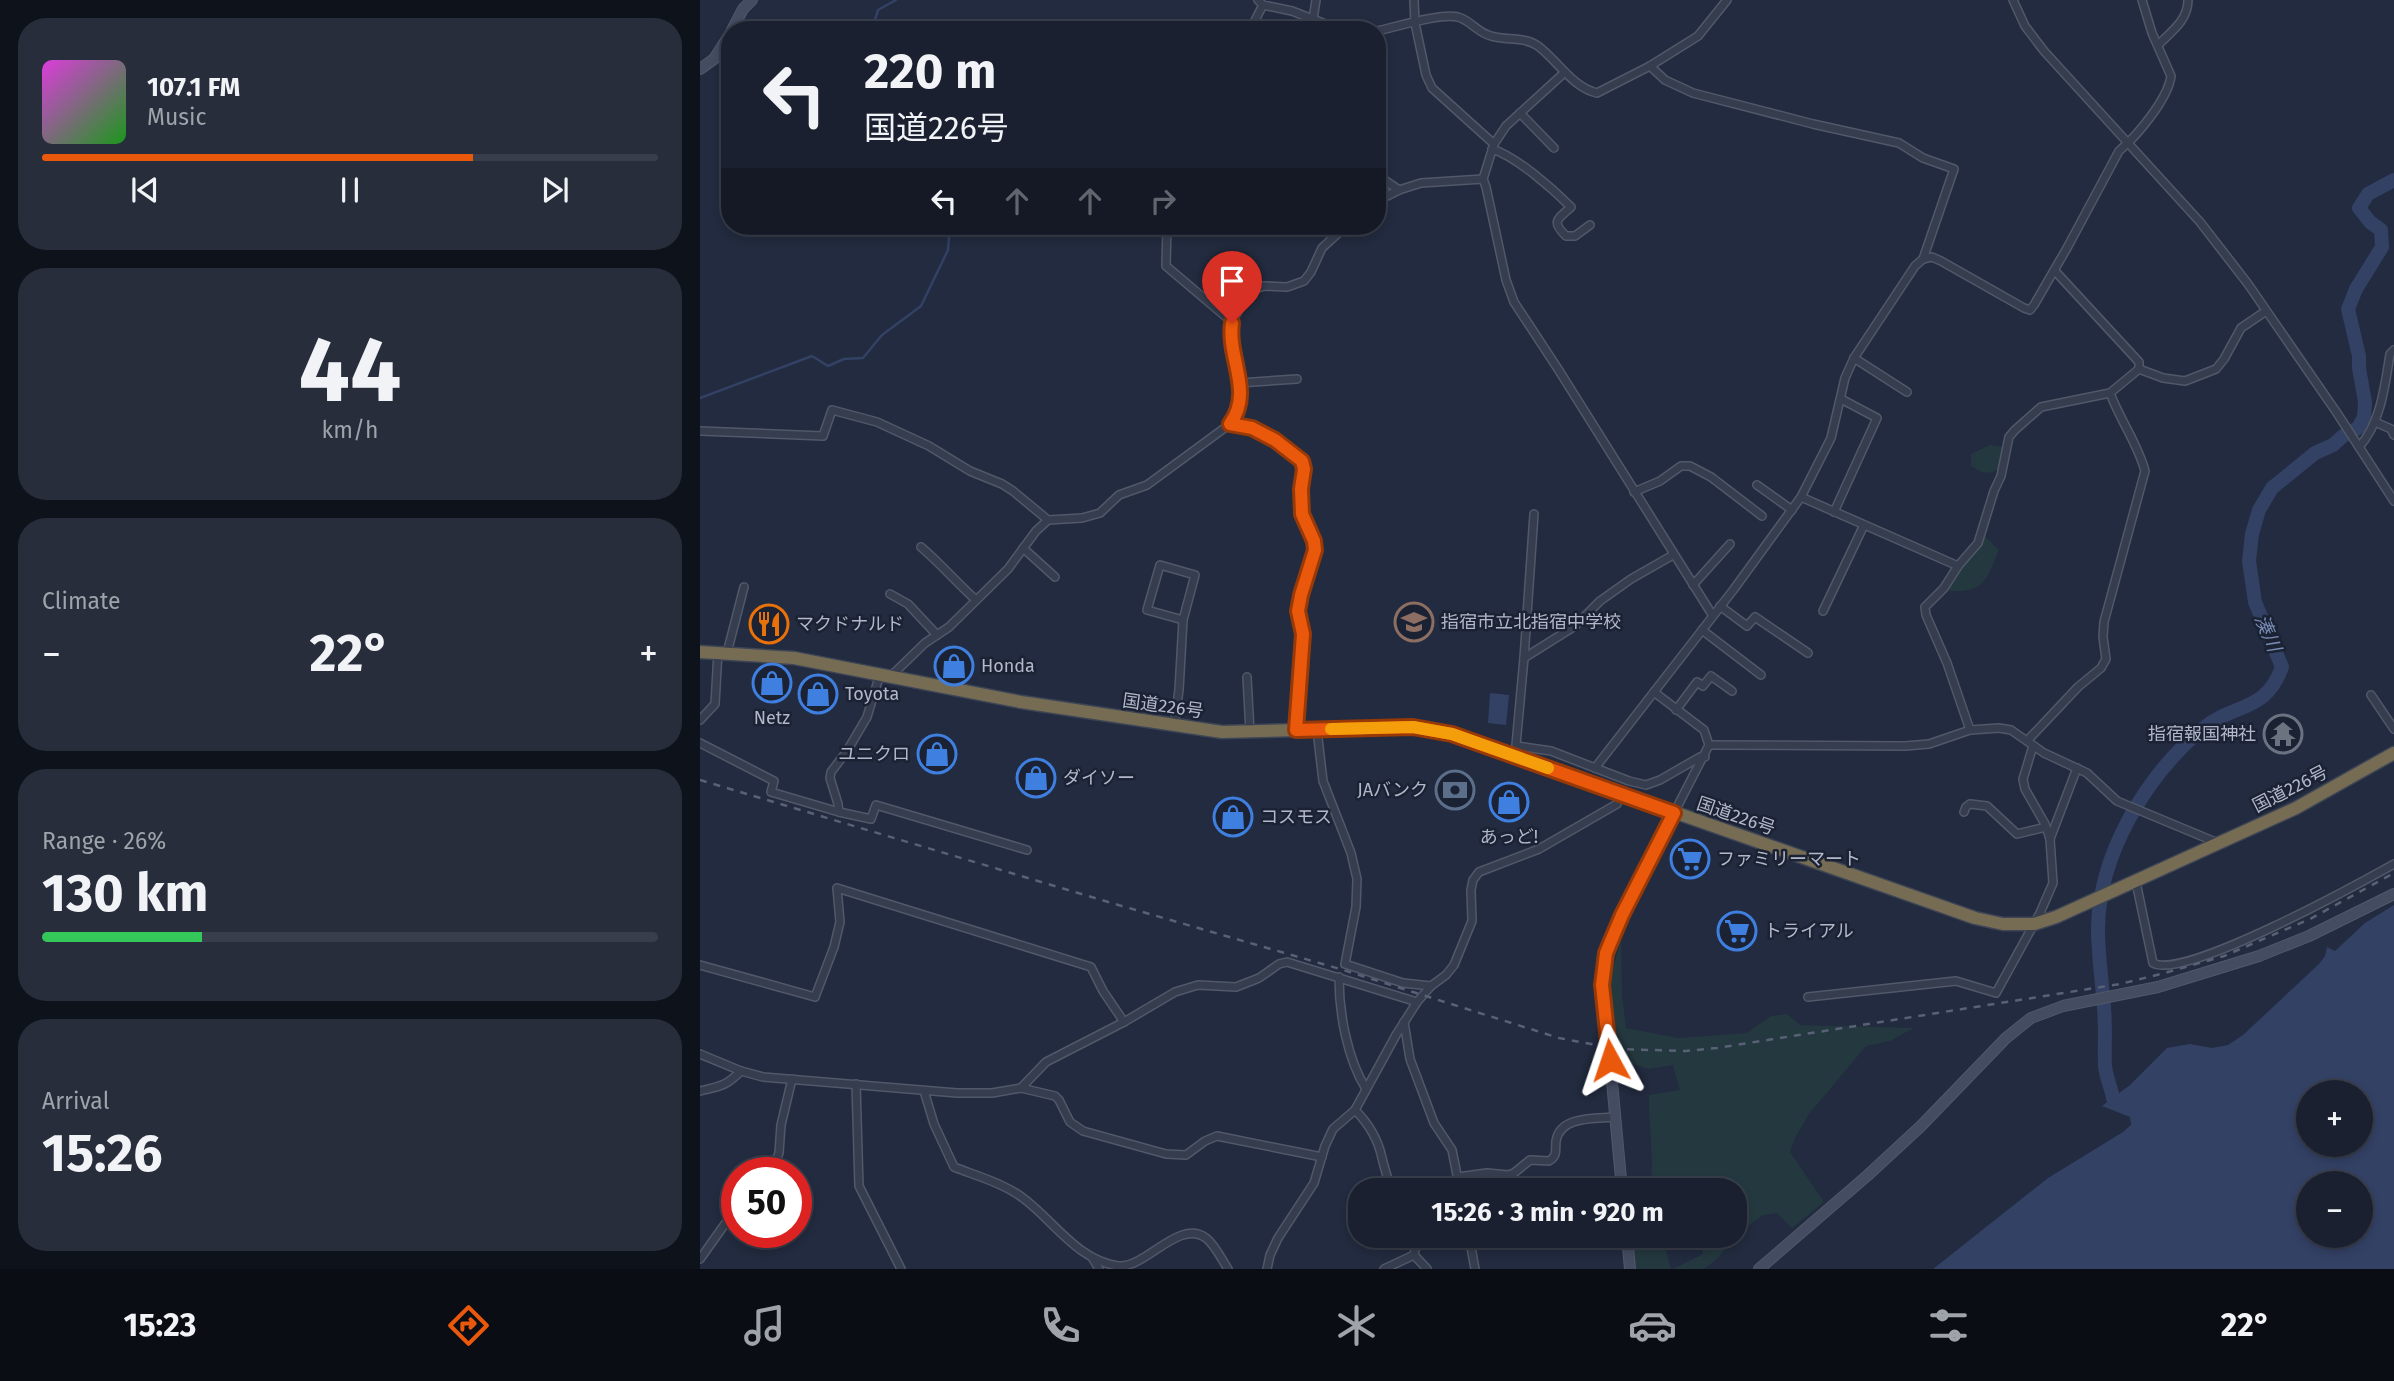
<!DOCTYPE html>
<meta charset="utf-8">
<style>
:root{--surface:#1a202f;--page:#272d3b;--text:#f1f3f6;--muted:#9fa3aa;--line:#383e4b;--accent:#ea580c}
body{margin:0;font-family:"Fira Sans","Noto Sans JP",sans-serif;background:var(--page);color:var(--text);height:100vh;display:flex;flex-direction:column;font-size:26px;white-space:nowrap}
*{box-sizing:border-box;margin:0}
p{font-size:23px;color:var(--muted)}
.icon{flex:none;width:38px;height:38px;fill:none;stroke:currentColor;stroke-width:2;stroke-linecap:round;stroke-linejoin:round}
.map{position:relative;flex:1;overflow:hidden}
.side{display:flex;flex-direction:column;gap:18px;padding:18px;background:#0e121a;width:700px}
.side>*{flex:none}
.top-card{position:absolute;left:21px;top:21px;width:665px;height:214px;border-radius:28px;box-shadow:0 4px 10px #0003,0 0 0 2px var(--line);background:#1a202f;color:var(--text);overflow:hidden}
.controls{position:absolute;left:1596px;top:1080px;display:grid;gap:14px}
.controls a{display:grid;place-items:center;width:77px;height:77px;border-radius:50%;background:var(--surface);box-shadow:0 4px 10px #0003,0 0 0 2px var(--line);font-size:35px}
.speed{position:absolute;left:21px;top:1157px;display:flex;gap:14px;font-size:35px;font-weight:700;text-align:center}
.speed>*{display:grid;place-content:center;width:91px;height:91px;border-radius:50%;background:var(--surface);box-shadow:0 4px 10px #0003,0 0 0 2px var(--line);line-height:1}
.speed .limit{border:10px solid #d22;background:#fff;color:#111}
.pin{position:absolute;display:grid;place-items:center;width:60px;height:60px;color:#fff;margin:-72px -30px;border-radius:50% 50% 50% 0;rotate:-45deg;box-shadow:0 0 7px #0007}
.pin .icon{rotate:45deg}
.me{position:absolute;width:77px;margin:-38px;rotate:355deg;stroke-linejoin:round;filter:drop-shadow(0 0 5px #0008)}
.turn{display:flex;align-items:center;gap:24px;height:147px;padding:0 28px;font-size:32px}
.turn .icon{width:91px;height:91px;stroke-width:2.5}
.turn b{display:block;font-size:49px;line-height:60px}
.lanes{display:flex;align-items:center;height:66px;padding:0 28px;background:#0003;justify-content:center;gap:35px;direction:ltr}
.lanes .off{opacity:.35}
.big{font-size:52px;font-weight:700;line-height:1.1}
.side .widget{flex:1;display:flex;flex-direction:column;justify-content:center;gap:10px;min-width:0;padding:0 24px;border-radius:28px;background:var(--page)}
.side .dial{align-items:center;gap:0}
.dial b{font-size:91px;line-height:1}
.song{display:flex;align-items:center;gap:21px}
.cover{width:84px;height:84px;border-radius:10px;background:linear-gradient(135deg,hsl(300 70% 55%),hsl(120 70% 35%))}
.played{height:7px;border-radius:4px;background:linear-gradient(90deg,var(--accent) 70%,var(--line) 70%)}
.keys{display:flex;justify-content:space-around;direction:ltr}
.heat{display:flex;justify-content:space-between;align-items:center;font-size:38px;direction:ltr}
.charge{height:10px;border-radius:5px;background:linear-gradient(90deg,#34c759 26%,var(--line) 0)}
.trip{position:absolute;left:648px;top:1178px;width:399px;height:70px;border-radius:28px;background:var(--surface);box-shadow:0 4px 10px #0003,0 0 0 2px var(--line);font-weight:700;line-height:70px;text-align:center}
.menu{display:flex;height:112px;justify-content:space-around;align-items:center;background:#0a0d13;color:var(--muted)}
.menu .icon{width:49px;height:49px}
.menu .selected{color:var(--accent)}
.menu b{font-size:32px;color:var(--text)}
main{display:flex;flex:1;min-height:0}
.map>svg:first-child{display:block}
.green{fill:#24393f}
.water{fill:#334165;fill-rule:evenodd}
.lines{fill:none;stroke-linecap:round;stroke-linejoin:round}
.stream{stroke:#334165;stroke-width:2.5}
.river{stroke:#334165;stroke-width:14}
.street-casing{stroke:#515869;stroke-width:10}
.secondary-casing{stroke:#515869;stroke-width:12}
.highway-casing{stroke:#3e4556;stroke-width:15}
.street{stroke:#363d4e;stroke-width:7}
.secondary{stroke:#444c62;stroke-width:10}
.highway{stroke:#756c53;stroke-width:12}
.rail{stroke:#586176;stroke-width:2.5;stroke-dasharray:7 7;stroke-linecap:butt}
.secondary-bridge-casing{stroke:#515869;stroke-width:12;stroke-linecap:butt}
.secondary-bridge{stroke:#444c62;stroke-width:10}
.route-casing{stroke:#983908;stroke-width:18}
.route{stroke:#ea580c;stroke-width:12}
.slow{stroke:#f59e0b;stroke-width:12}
.labels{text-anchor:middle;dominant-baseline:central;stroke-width:5;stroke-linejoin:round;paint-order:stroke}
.poi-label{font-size:18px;fill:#b2b8ca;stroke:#1b2233;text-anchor:start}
.street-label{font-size:18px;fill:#b2b8ca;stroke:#1b2233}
.water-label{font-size:19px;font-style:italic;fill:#788ab3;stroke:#1b2233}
</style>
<main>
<section class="side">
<div class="widget">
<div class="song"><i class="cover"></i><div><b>107.1 FM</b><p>Music</p></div></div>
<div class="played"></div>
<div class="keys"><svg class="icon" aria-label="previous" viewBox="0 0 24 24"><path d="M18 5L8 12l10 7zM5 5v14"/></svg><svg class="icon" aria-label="pause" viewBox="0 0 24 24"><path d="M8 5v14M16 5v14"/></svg><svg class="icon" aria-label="next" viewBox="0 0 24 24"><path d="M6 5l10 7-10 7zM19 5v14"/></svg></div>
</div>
<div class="widget dial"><b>44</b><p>km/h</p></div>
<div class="widget"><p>Climate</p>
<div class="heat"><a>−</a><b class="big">22°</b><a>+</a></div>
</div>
<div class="widget"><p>Range · 26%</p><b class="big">130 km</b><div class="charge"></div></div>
<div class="widget"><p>Arrival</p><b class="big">15:26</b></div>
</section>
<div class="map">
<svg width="1694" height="1269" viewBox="0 0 1694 1269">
<rect width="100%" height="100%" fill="#222b3f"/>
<g class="green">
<path d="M1290,445L1304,447L1300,468C1287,476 1283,473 1271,466V454Z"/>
<path d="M1284,536L1299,550C1286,579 1286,592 1251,591L1247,587L1260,568L1279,547Z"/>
<path d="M921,941L922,995L926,1028L978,1038L1019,1035L1047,1033L1071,1016L1087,1014L1100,1025L1214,1028L1190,1041L1166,1046L1109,1114L1095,1138L1090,1152L1124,1202L1092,1228L1077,1213L1063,1215L1036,1235L1018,1258L1004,1269H973L1003,1254L1002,1242L1007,1236H1034V1190H1031L1030,1179L972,1190H965L951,1182C954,1153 948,1124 949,1095L980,1090L973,1065L949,1069L908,1056L910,978Z"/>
<polygon points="931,1244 964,1244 971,1269 933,1269"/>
</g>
<g class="water">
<polygon points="790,693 809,695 806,725 788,723"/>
<path d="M1694,905V1269H1233L1348,1178L1423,1132L1431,1125L1430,1117L1402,1106L1430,1085L1467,1048L1490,1044L1512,1048L1528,1045L1543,1035L1619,964L1625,956L1627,947L1635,951L1665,923ZM1608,1092H1661V1144H1608ZM1608,1183H1661V1236H1608Z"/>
</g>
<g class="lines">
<g class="stream">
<polyline points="172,30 178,10 196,0"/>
<polyline points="0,398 112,356 128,366 144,359 163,358 182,335 221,306 248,250 250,226"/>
</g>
<path class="river" d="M1413,1098C1411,1087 1406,1077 1405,1066C1404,1047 1406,1027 1404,1008C1402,981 1398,954 1398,928C1399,854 1446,776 1502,729C1533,703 1566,713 1582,667L1555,602L1549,561L1552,534L1559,510L1572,488L1615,453L1633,445L1643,436L1658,428L1664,417L1665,402L1659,368V356L1648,309L1656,289L1682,247L1681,230L1670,222L1659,208L1668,194L1694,180"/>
<defs>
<g id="street">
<polyline points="558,0 563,5 592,11 641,30"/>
<polyline points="714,0 715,23 726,75 732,88 794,144"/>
<polyline points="1313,0 1325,26 1344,51 1500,222 1548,284 1637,413 1694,501"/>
<polyline points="613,19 616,0"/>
<polyline points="550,30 563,5"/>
<path d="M677,31C696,27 740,13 758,17C770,20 778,33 791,36C806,41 824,36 838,46C858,61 872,87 897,93L950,66L998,36L1027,0"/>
<path d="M1458,45C1472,31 1488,20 1488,0"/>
<polyline points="677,46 681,63"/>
<polyline points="864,73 806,126 794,144 783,179 786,187 806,280 814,302 858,369 1013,616"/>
<polyline points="820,113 854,148"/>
<path d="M792,149C817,157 853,189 871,207C857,220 851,221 866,236H875L890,225"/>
<polyline points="677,175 699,190"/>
<polyline points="677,201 699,190 721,183 783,179"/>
<polyline points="467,226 466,266 532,322"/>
<path d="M1223,259L1232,257L1241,261L1324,308L1330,310L1334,305L1367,248L1419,151C1437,136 1468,99 1471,76L1452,33L1442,0"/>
<polyline points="1154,358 1207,392"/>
<polyline points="1439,369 1463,378 1485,381 1516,369 1524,359 1541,328 1566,311"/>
<polyline points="539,383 597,379"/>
<polyline points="1675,422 1691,429 1694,435"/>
<polyline points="530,424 552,428 575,440 602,461 604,469 601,489 602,514 614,541 615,550 614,559 601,595 598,611 603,634 596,730"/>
<polyline points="0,431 123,436 132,410 177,422 229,446 270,471 302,484 313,491 348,520"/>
<path d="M1659,447C1681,423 1685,385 1690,354L1694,350"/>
<polyline points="1057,485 1092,510"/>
<polyline points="934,492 960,481 981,466 990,466 1011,477 1062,516"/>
<polyline points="1101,497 1258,566"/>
<polyline points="1134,512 1177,418 1141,399"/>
<path d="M221,547C241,564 257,583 276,600"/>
<polyline points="323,548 355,577"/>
<polyline points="993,585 1030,544"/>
<polyline points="190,594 208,604 237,635"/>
<polyline points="1020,606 1047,626 1055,617 1108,653"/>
<polyline points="1123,611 1164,525"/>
<polyline points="1002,630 1061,675"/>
<polyline points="27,653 44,587"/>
<polyline points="824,658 875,626 900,601 931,579 973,555"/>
<polyline points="180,674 167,717 147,751 131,772 130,778 138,804 139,812 171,819 176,805 327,850"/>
<polyline points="191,676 225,643 249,627 308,569 336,531 348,520 382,518 400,513 419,495 447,485 530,424 539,408 541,391 531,344 530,332 532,322 546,297 555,289 564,286 587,287 604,281 611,272 622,248 646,226"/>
<polyline points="547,677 550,732"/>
<polyline points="954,692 1004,730 1009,745 974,813"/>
<polyline points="1671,695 1694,729"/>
<polyline points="976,710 997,682 1003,686 1011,676 1032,691"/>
<polyline points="0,720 15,704 18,652"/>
<polyline points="474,726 479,690 483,620 495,575 460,565 447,610 483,620"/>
<polyline points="617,730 623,781 651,853 657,879 656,907 645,964 703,983 731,986"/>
<polyline points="1270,730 1247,663 1226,615 1225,607 1244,588 1258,566 1278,543 1294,491 1301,476 1309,437 1315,430 1341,407 1410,393"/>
<path d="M1328,740L1378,687L1401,668L1406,659L1403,637L1404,622L1445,471C1438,444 1420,420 1410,393L1439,369V362L1355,271"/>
<polyline points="0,743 74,781 71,792 139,812"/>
<polyline points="1009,745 1205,746 1229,744 1270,730 1299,728 1311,730 1344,753 1387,773 1417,801 1518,843"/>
<polyline points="817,746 851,751 929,781 946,785 960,780 1000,757 1005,757"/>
<polyline points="815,756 824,658 834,514"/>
<polyline points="895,768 1034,589 1101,497 1131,438 1145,378 1154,358 1215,266 1223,259 1254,169 1223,158 1199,143 1113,124 993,93 965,80 950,66"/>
<polyline points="1264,812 1266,807 1270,804 1287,806 1317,834 1346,827"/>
<polyline points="1350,839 1377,768"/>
<path d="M1436,882L1453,963C1483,981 1660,883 1694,864"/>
<polyline points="0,965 115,997 134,947 140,922 137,888 391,967 403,991 424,1022"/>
<path d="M639,977C639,1013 647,1058 666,1089"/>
<polyline points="1108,997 1256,981 1296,993 1340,913 1353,883 1350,839 1345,824 1325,789 1323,779 1333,746"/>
<polyline points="704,1022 710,1059 734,1123 752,1150 760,1190"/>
<polyline points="0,1054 41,1071 63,1077 257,1093 292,1093 321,1088 355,1096 359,1100 370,1122 383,1131 466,1154 486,1155 505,1141 517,1136 622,1157"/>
<polyline points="156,1084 159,1186 201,1269"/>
<polyline points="321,1088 346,1062 424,1022 475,992 498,985 536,987 559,978 579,964 587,962 717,1002"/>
<path d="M0,1091C20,1086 25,1087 41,1071"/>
<path d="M224,1091L234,1124L254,1167C277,1176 303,1183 323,1198C354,1221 377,1260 418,1266C445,1269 479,1218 506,1238C515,1245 522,1260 528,1269"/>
<path d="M655,1110C669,1124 678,1139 682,1158C685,1169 687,1180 693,1190"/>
<polyline points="71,1172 79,1153 81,1125 92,1079"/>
<path d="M758,1177L787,1173L808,1175L814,1173L830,1160L849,1161C858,1156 855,1150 856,1141C860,1115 897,1119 915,1117"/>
<polyline points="720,1236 716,1244 714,1255 727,1269"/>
<polyline points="769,1236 775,1269"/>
<polyline points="0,1259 37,1207"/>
<polyline points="393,1259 399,1269"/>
<polyline points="567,1269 570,1255 578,1238 614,1183 625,1146 633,1129 655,1110 696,1035 717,1002 731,986 746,975 754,965 772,921 771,890 773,880 779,872 839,849 917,804 921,794"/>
<polyline points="684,1269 714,1255"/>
</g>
<g id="secondary">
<polyline points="32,30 43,9 52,0"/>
<polyline points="0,69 14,59 30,34"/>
<polyline points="906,1016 903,975 909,944 974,813"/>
<polyline points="910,1060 922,1190"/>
<polyline points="927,1236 930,1269"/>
<polyline points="1059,1269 1168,1175 1221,1126 1306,1038 1331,1018 1363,1006 1458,987 1559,956 1609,936 1694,894"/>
</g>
<polyline id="highway" points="0,652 94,658 321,702 522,732 713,727 752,734 1275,918 1303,924 1334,924 1356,917 1596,808 1694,753"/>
</defs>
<use href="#street" class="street-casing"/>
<use href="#secondary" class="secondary-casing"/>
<use href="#highway" class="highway-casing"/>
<use href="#street" class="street"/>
<use href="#secondary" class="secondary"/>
<use href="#highway" class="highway"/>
<polyline class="rail" points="0,780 415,904 640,969 859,1038 917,1049 986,1051 1017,1048 1420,984 1461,974 1524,956 1610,919 1694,873"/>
<defs>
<polyline id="secondary-bridge" points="906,1016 910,1060"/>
</defs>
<use href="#secondary-bridge" class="secondary-bridge-casing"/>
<use href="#secondary-bridge" class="secondary-bridge"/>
</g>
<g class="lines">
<defs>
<path id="route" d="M532,323C527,358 554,392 530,424L552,428L575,440L602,461L604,469L601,489L602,514L614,541L615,550L601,595L598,611L603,634L596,730L713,727L752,734L974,813L922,915L906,953L902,985L910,1060"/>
</defs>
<use href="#route" class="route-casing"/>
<use href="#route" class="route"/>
<polyline class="slow" points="631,729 713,727 752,734 848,768"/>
</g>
<defs>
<symbol id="school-ring" viewBox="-11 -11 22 22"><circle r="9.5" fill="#1b2233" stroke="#8d6e63" stroke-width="1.5"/><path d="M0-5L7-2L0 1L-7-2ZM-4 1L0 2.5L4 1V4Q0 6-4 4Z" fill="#8d6e63"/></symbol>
<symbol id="restaurant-ring" viewBox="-11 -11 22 22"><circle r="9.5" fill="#1b2233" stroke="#e8710a" stroke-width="1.5"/><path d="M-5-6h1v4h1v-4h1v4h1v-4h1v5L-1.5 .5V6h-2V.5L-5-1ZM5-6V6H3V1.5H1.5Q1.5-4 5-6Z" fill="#e8710a"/></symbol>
<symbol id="shop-ring" viewBox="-11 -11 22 22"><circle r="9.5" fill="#1b2233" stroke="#3f7fe0" stroke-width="1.5"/><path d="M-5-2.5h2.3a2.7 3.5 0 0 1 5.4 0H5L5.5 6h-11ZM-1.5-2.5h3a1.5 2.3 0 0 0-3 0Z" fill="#3f7fe0"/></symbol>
<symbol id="temple-ring" viewBox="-11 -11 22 22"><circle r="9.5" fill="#1b2233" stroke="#6b7280" stroke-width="1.5"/><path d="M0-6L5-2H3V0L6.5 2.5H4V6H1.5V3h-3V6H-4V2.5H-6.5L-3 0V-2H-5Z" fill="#6b7280"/></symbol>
<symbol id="bank-ring" viewBox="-11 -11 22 22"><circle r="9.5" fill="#1b2233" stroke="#5c6f8a" stroke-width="1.5"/><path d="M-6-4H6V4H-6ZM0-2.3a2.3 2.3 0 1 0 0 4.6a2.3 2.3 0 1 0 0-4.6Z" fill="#5c6f8a"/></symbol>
<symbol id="supermarket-ring" viewBox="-11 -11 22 22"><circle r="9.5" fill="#1b2233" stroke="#3f7fe0" stroke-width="1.5"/><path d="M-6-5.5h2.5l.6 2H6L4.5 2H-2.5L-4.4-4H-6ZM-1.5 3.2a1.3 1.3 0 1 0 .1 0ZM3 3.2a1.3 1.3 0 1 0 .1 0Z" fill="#3f7fe0"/></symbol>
</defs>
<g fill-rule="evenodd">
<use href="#school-ring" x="692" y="600" width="44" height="44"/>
<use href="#restaurant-ring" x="47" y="602" width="44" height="44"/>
<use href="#shop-ring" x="232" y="644" width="44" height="44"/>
<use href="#shop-ring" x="50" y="661" width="44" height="44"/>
<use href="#shop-ring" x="96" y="672" width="44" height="44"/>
<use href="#temple-ring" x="1561" y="712" width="44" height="44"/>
<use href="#shop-ring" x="215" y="732" width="44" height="44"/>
<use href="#shop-ring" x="314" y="756" width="44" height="44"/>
<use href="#bank-ring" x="733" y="768" width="44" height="44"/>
<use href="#shop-ring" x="787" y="780" width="44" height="44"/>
<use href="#shop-ring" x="511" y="795" width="44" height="44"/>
<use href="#supermarket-ring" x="968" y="837" width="44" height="44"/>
<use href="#supermarket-ring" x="1015" y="909" width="44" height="44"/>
</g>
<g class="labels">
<g class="poi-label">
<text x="741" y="622">指宿市立北指宿中学校</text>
<text x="96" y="624">マクドナルド</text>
<text x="281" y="666">Honda</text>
<text x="145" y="694">Toyota</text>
<text x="72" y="718" text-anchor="middle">Netz</text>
<text x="1556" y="734" text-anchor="end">指宿報国神社</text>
<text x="210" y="754" text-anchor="end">ユニクロ</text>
<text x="363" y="778">ダイソー</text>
<text x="728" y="790" text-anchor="end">JAバンク</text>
<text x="560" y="817">コスモス</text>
<text x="809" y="837" text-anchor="middle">あっど!</text>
<text x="1017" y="859">ファミリーマート</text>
<text x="1064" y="931">トライアル</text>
</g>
<g class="street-label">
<text transform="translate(463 706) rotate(8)">国道226号</text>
<text transform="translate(1590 789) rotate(-27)">国道226号</text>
<text transform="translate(1036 816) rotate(19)">国道226号</text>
</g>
<g class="water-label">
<text transform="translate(1568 633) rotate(67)">湊川</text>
</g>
</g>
</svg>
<div class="controls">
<a>+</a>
<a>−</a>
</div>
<div class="speed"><div class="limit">50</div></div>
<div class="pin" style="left:532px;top:323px;background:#d93025"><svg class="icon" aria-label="arrive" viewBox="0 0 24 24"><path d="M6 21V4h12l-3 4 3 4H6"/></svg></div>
<svg class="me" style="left:910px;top:1060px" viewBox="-20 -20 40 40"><path d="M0-17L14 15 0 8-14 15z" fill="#ea580c" stroke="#fff" stroke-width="4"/></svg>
<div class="trip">15:26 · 3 min · 920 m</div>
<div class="top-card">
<div class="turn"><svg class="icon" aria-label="left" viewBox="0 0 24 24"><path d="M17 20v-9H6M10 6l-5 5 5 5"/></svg><div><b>220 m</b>国道226号</div></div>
<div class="lanes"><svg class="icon" aria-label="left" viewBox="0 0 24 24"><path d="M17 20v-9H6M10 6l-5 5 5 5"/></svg><svg class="icon off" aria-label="ahead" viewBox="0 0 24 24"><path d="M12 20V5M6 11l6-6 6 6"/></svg><svg class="icon off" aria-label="ahead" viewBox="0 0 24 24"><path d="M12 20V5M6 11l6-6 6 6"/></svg><svg class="icon off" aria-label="right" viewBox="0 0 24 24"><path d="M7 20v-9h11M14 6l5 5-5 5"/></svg></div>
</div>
</div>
</main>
<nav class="menu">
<b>15:23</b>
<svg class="icon selected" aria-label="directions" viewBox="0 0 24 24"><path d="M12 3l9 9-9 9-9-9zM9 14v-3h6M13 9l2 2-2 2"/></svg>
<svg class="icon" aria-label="music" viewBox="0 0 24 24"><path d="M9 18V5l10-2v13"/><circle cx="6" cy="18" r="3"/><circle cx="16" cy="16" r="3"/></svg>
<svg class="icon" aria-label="phone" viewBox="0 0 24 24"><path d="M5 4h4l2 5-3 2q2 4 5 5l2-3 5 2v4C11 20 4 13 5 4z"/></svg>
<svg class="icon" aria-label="climate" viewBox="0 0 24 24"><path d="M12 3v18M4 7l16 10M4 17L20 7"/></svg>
<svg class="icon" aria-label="car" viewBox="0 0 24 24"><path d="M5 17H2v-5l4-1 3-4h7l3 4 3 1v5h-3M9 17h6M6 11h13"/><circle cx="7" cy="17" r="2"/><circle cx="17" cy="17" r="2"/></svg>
<svg class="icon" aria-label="filters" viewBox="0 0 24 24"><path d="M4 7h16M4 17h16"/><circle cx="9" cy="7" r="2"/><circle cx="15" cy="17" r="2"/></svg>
<b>22°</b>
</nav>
